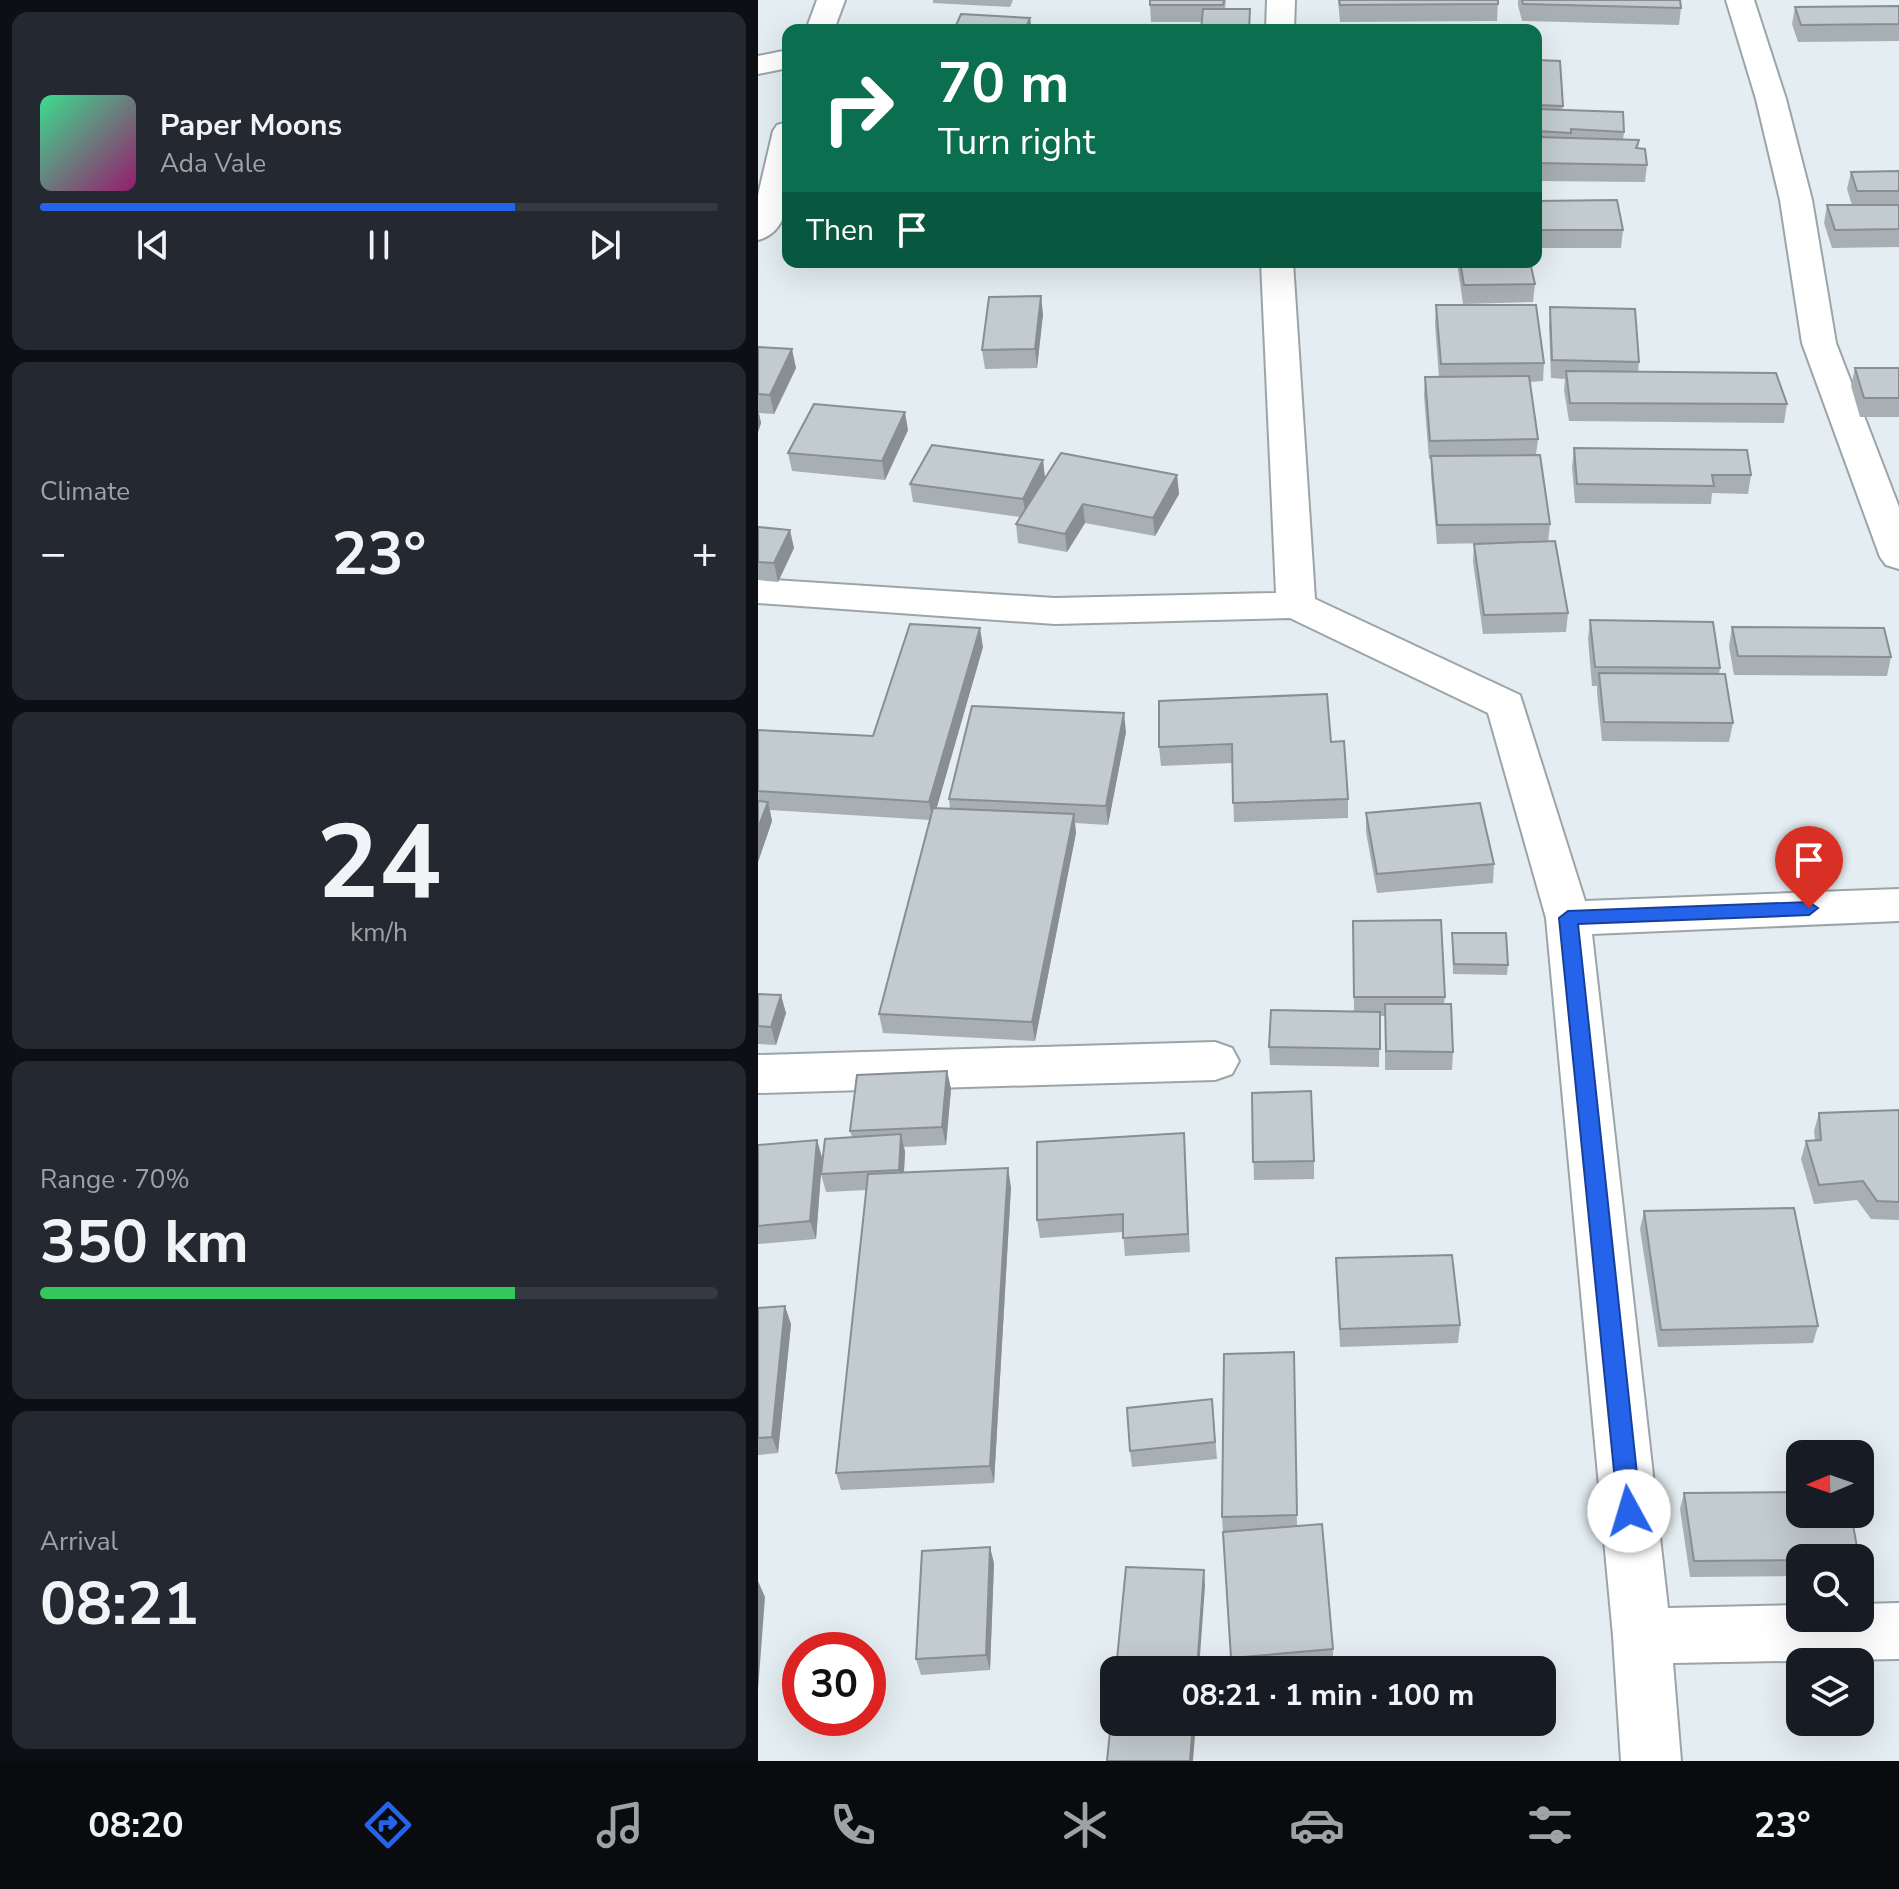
<!DOCTYPE html>
<meta charset="utf-8">
<style>
:root{--surface:#171b24;--page:#242831;--text:#f1f3f6;--muted:#9ea1a6;--line:#363941;--accent:#2563eb}
body{margin:0;font-family:"Nunito Sans",sans-serif;background:var(--page);color:var(--text);height:100vh;display:flex;flex-direction:column;font-size:30px;white-space:nowrap}
*{box-sizing:border-box;margin:0}
p{font-size:26px;color:var(--muted)}
.icon{flex:none;width:44px;height:44px;fill:none;stroke:currentColor;stroke-width:2;stroke-linecap:round;stroke-linejoin:round}
.map{position:relative;flex:1;overflow:hidden}
.details{display:flex;flex-direction:column;gap:12px;padding:12px;background:#0d0f14;width:758px}
.details>*{flex:none}
.guide{position:absolute;left:24px;top:24px;width:760px;height:244px;border-radius:16px;box-shadow:0 8px 32px #0002;background:#0b6e4f;color:#fff;overflow:hidden}
.needle{width:52px;rotate:268deg}
.fabs{position:absolute;left:1028px;top:1440px;display:grid;gap:16px}
.fabs a{display:grid;place-items:center;width:88px;height:88px;border-radius:16px;background:var(--surface);box-shadow:0 8px 32px #0002;font-size:40px}
.speed{position:absolute;left:24px;top:1632px;display:flex;gap:16px;font-size:40px;font-weight:700;text-align:center}
.speed>*{display:grid;place-content:center;width:104px;height:104px;border-radius:50%;background:var(--surface);box-shadow:0 8px 32px #0002;line-height:1}
.speed .limit{border:12px solid #d22;background:#fff;color:#111}
.pin{position:absolute;display:grid;place-items:center;width:68px;height:68px;color:#fff;margin:-82px -34px;border-radius:50% 50% 50% 0;rotate:-45deg;box-shadow:0 0 8px #0007}
.pin .icon{rotate:45deg}
.me{position:absolute;width:88px;margin:-44px;rotate:354deg;stroke-linejoin:round;filter:drop-shadow(0 0 6px #0008)}
.turn{display:flex;align-items:center;gap:28px;height:168px;padding:0 24px;font-size:36px}
.turn .icon{width:104px;height:104px;stroke-width:2.5}
.turn b{display:block;font-size:56px;line-height:68px}
.then{display:flex;align-items:center;height:76px;padding:0 24px;background:#0003;gap:16px;font-size:30px}
.big{font-size:60px;font-weight:700;line-height:1.1}
.details .tile{flex:1;display:flex;flex-direction:column;justify-content:center;gap:12px;min-width:0;padding:0 28px;border-radius:16px;background:var(--page)}
.details .dial{align-items:center;gap:0}
.dial b{font-size:104px;line-height:1}
.song{display:flex;align-items:center;gap:24px}
.cover{width:96px;height:96px;border-radius:12px;background:linear-gradient(135deg,hsl(150 70% 55%),hsl(320 70% 35%))}
.played{height:8px;border-radius:4px;background:linear-gradient(90deg,var(--accent) 70%,var(--line) 70%)}
.keys{display:flex;justify-content:space-around;direction:ltr}
.heat{display:flex;justify-content:space-between;align-items:center;font-size:44px;direction:ltr}
.charge{height:12px;border-radius:6px;background:linear-gradient(90deg,#34c759 70%,var(--line) 0)}
.trip{position:absolute;left:342px;top:1656px;width:456px;height:80px;border-radius:16px;background:var(--surface);box-shadow:0 8px 32px #0002;font-weight:700;line-height:80px;text-align:center}
.tabs{display:flex;height:128px;justify-content:space-around;align-items:center;background:#090b0e;color:var(--muted)}
.tabs .icon{width:56px;height:56px}
.tabs .selected{color:var(--accent)}
.tabs b{font-size:36px;color:var(--text)}
main{display:flex;flex:1;min-height:0}
.map>svg:first-child{display:block}
.lines{fill:none;stroke-linecap:round;stroke-linejoin:round}
.street-casing{stroke:#9ba4a8;stroke-width:4}
.street{fill:#fff;fill-rule:evenodd}
.wall{fill:#a7afb2}
.shaded-wall{fill:#888e91}
.building{fill:#c2cbcf;stroke:#888e91;stroke-width:2}
.route{fill:#2563eb;stroke:#184099;stroke-width:2}
</style>
<main>
<section class="details">
<div class="tile">
<div class="song"><i class="cover"></i><div><b>Paper Moons</b><p>Ada Vale</p></div></div>
<div class="played"></div>
<div class="keys"><svg class="icon" aria-label="previous" viewBox="0 0 24 24"><path d="M18 5L8 12l10 7zM5 5v14"/></svg><svg class="icon" aria-label="pause" viewBox="0 0 24 24"><path d="M8 5v14M16 5v14"/></svg><svg class="icon" aria-label="next" viewBox="0 0 24 24"><path d="M6 5l10 7-10 7zM19 5v14"/></svg></div>
</div>
<div class="tile"><p>Climate</p>
<div class="heat"><a>−</a><b class="big">23°</b><a>+</a></div>
</div>
<div class="tile dial"><b>24</b><p>km/h</p></div>
<div class="tile"><p>Range · 70%</p><b class="big">350 km</b><div class="charge"></div></div>
<div class="tile"><p>Arrival</p><b class="big">08:21</b></div>
</section>
<div class="map">
<svg width="1141" height="1761" viewBox="0 0 1141 1761">
<rect width="100%" height="100%" fill="#e4edf1"/>
<g class="lines">
<defs>
<g id="street">
<polygon points="59,0 87,0 76,30 48,30"/>
<polygon points="509,0 537,0 536,30 508,30"/>
<polygon points="968,0 996,0 1028,99 1054,200 1078,343 1141,507 1141,569 1128,565 1122,557 1044,343 1022,200 998,99"/>
<polygon points="30,50 30,68 0,74 0,56"/>
<path d="M30,122C30,157 44,229 0,240V195L15,131L19,125Z"/>
<polygon points="503,262 535,262 557,599 762,695 827,901 1141,889 1141,921 834,934 910,1608 1042,1605 1042,1618 1102,1618 1102,1604 1141,1603 1141,1659 915,1663 923,1761 863,1761 855,1636 788,918 730,713 532,618 297,624 0,603 0,579 297,598 518,593"/>
<polygon points="457,1042 474,1048 481,1061 474,1074 457,1080 0,1093 0,1055"/>
</g>
</defs>
<use href="#street" class="street-casing"/>
<use href="#street" class="street"/>
</g>
<g class="wall">
<polygon points="175,0 255,0 252,7 175,3"/>
<polygon points="468,0 467,9 492,9 492,30 443,30 444,22 393,22 392,5"/>
<polygon points="580,0 740,0 739,21 582,22"/>
<polygon points="760,0 922,0 923,8 921,25 764,21 760,5"/>
<polygon points="1141,6 1141,41 1040,42 1034,24 1037,7"/>
<polygon points="778,60 805,106 804,110 866,132 865,140 881,140 880,148 889,165 887,182 778,181"/>
<polygon points="1141,171 1141,247 1074,248 1066,223 1069,205 1094,205 1089,189 1093,172"/>
<polygon points="778,201 865,230 863,248 778,248"/>
<polygon points="699,262 772,262 777,284 775,302 705,304"/>
<polygon points="678,305 786,363 785,381 772,382 780,439 778,455 792,524 790,542 810,613 808,632 725,634 715,562 716,544 732,543 679,544 673,475 673,459 671,459 666,396 667,377 681,377 677,324"/>
<polygon points="792,307 881,362 880,372 1029,404 1026,423 811,421 806,390 807,379 793,378 791,326"/>
<polygon points="285,314 279,368 227,369 224,350"/>
<polygon points="0,347 38,368 16,414 1,413 3,423 0,432"/>
<polygon points="1097,368 1141,368 1141,417 1102,417 1093,386"/>
<polygon points="150,430 127,480 34,471 30,453"/>
<polygon points="816,448 993,475 990,494 954,493 953,504 817,503 814,467"/>
<polygon points="285,460 287,478 419,475 421,494 397,536 327,523 309,552 260,543 258,524 262,517 155,502 152,484"/>
<polygon points="0,527 36,548 20,582 0,580"/>
<polygon points="832,620 962,668 961,674 975,723 971,742 844,741 839,692 839,686 834,686 830,639"/>
<polygon points="974,627 1133,657 1129,676 976,675 971,646"/>
<polygon points="225,647 178,808 192,809 191,799 368,732 350,825 317,823 318,833 277,1041 125,1033 121,1014 172,820 12,810 14,821 0,862 0,730 115,736"/>
<polygon points="573,742 590,799 590,818 476,822 474,763 403,766 401,747"/>
<polygon points="608,813 736,864 735,883 619,893 608,832"/>
<polygon points="694,933 750,965 749,975 695,974"/>
<polygon points="595,940 687,997 686,1004 695,1052 694,1070 627,1070 627,1016 622,1016 621,1067 512,1065 511,1047 596,1012"/>
<polygon points="0,994 28,1013 18,1045 0,1044"/>
<polygon points="189,1071 193,1089 188,1145 146,1147 147,1152 146,1173 253,1187 236,1483 83,1490 78,1473 109,1190 68,1192 63,1174 58,1239 0,1244 0,1145 59,1140 64,1158 94,1137 92,1131"/>
<polygon points="494,1093 556,1161 556,1179 496,1180"/>
<polygon points="1141,1110 1141,1220 1113,1219 1099,1200 1056,1204 1043,1159 1048,1141 1057,1140 1056,1131 1061,1113"/>
<polygon points="426,1133 432,1252 367,1256 365,1232 282,1238 279,1220"/>
<polygon points="886,1211 1060,1326 1055,1343 900,1347 882,1229"/>
<polygon points="578,1258 702,1325 700,1343 582,1347"/>
<polygon points="0,1308 33,1324 20,1453 0,1455"/>
<polygon points="536,1352 539,1526 575,1649 575,1665 512,1670 474,1670 464,1517"/>
<polygon points="454,1399 459,1459 374,1467 372,1451"/>
<polygon points="926,1493 1042,1558 1042,1576 932,1577 922,1509"/>
<polygon points="236,1563 232,1670 163,1675 158,1659"/>
</g>
<g class="shaded-wall">
<polygon points="272,18 274,30 267,30"/>
<polygon points="283,296 285,314 279,368 277,349"/>
<polygon points="34,349 38,368 16,414 12,395"/>
<polygon points="0,410 3,423 0,432"/>
<polygon points="147,412 150,430 127,480 124,461"/>
<polygon points="285,460 287,479 268,518 265,499"/>
<polygon points="419,475 421,494 397,536 395,518"/>
<polygon points="325,504 327,523 309,552 307,534"/>
<polygon points="32,530 36,548 20,582 16,563"/>
<polygon points="222,628 225,647 175,821 171,802"/>
<polygon points="366,713 368,732 350,825 348,806"/>
<polygon points="10,802 14,821 0,862 0,828"/>
<polygon points="316,814 318,833 277,1041 274,1022"/>
<polygon points="23,995 28,1013 18,1045 13,1027"/>
<polygon points="189,1071 193,1089 188,1145 184,1127"/>
<polygon points="143,1134 147,1152 145,1188 141,1170"/>
<polygon points="59,1140 64,1158 58,1239 52,1221"/>
<polygon points="250,1168 253,1187 236,1483 232,1466"/>
<polygon points="27,1306 33,1324 20,1453 14,1437"/>
<polygon points="232,1547 236,1563 232,1670 228,1655"/>
<polygon points="446,1570 447,1586 441,1670 439,1670"/>
<polygon points="0,1581 7,1597 0,1690"/>
<polygon points="435,1722 438,1722 435,1761 432,1761"/>
</g>
<g class="building">
<polygon points="392,0 466,0 465,5 392,5"/>
<polygon points="581,0 740,0 740,4 582,5"/>
<polygon points="764,0 922,0 923,8 765,4"/>
<polygon points="1141,6 1141,24 1043,25 1037,7"/>
<polygon points="445,9 492,9 491,30 443,30"/>
<polygon points="203,14 272,18 267,30 196,30"/>
<polygon points="778,60 802,61 805,106 778,105"/>
<polygon points="778,109 865,112 866,132 813,129 813,133 778,131"/>
<polygon points="778,137 881,140 878,148 887,149 889,165 778,163"/>
<polygon points="1141,171 1141,191 1099,191 1093,172"/>
<polygon points="859,200 865,230 779,230 778,225 778,201"/>
<polygon points="1069,205 1141,205 1141,229 1077,230"/>
<polygon points="702,262 772,262 777,284 706,285"/>
<polygon points="283,296 277,349 224,350 231,297"/>
<polygon points="678,305 778,305 786,363 683,364"/>
<polygon points="792,307 877,309 881,362 794,360"/>
<polygon points="0,347 34,349 12,395 0,394"/>
<polygon points="1097,368 1141,368 1141,398 1106,398"/>
<polygon points="808,371 1018,373 1029,404 812,403"/>
<polygon points="771,376 780,439 672,441 667,377"/>
<polygon points="56,404 147,412 124,461 30,453"/>
<polygon points="174,445 285,460 265,499 152,484"/>
<polygon points="816,448 989,450 993,475 954,475 956,486 819,484"/>
<polygon points="303,453 419,475 395,518 325,504 307,534 258,524"/>
<polygon points="782,455 792,524 679,525 673,456"/>
<polygon points="0,527 32,530 16,563 0,562"/>
<polygon points="797,541 810,613 726,615 716,544"/>
<polygon points="832,620 955,622 962,668 837,667"/>
<polygon points="152,624 222,628 171,802 0,791 0,730 115,736"/>
<polygon points="974,627 1126,628 1133,657 980,656"/>
<polygon points="841,673 967,674 975,723 846,722"/>
<polygon points="569,694 573,742 586,741 590,799 475,803 474,744 401,747 401,701"/>
<polygon points="214,706 366,713 348,806 191,799"/>
<polygon points="0,801 10,802 0,828"/>
<polygon points="722,803 736,864 619,874 608,813"/>
<polygon points="175,808 316,814 274,1022 121,1014"/>
<polygon points="683,920 687,997 596,997 595,921"/>
<polygon points="694,933 748,933 750,965 696,964"/>
<polygon points="0,994 23,995 13,1027 0,1026"/>
<polygon points="627,1004 693,1004 695,1052 628,1051"/>
<polygon points="513,1010 622,1012 622,1049 511,1047"/>
<polygon points="189,1071 184,1127 92,1131 99,1075"/>
<polygon points="553,1091 556,1161 495,1162 494,1093"/>
<polygon points="1141,1110 1141,1202 1119,1201 1105,1181 1061,1185 1048,1141 1063,1140 1061,1113"/>
<polygon points="426,1133 430,1234 365,1238 365,1214 279,1220 279,1142"/>
<polygon points="143,1134 141,1170 63,1174 67,1139"/>
<polygon points="59,1140 52,1221 0,1226 0,1145"/>
<polygon points="250,1168 232,1466 78,1473 110,1174"/>
<polygon points="1036,1208 1060,1326 903,1330 886,1211"/>
<polygon points="694,1255 702,1325 582,1329 578,1258"/>
<polygon points="27,1306 14,1437 0,1438 0,1308"/>
<polygon points="536,1352 539,1515 464,1517 466,1354"/>
<polygon points="454,1399 457,1442 372,1451 369,1408"/>
<polygon points="1042,1492 1042,1514 1093,1514 1101,1558 1042,1558 1042,1560 936,1561 926,1493"/>
<polygon points="564,1524 575,1649 473,1658 465,1532"/>
<polygon points="232,1547 228,1655 158,1659 164,1551"/>
<polygon points="368,1567 446,1570 439,1670 358,1670"/>
<polygon points="356,1692 356,1722 435,1722 432,1761 349,1761"/>
</g>
<polygon class="route" points="1051,902 1060,908 1051,915 820,924 883,1511 880,1518 871,1521 863,1518 860,1511 801,918 810,911"/>
</svg>
<div class="fabs">
<a><svg class="needle" viewBox="-14 -14 28 28"><path d="M0-13l5 13h-10z" fill="#e53935"/><path d="M0 13l5-13h-10z" fill="#9ea1a6"/></svg></a>
<a><svg class="icon" aria-label="search" viewBox="0 0 24 24"><circle cx="10" cy="10" r="6"/><path d="M15 15l6 6"/></svg></a>
<a><svg class="icon" aria-label="layers" viewBox="0 0 24 24"><path d="M12 4l9 5-9 5-9-5zM3 14l9 5 9-5"/></svg></a>
</div>
<div class="speed"><div class="limit">30</div></div>
<div class="pin" style="left:1051px;top:908px;background:#d93025"><svg class="icon" aria-label="arrive" viewBox="0 0 24 24"><path d="M6 21V4h12l-3 4 3 4H6"/></svg></div>
<svg class="me" style="left:871px;top:1511px" viewBox="-20 -20 40 40"><circle r="19" fill="#fff"/><path d="M0-13L10 11 0 6-10 11z" fill="#2563eb"/></svg>
<div class="trip">08:21 · 1 min · 100 m</div>
<div class="guide">
<div class="turn"><svg class="icon" aria-label="right" viewBox="0 0 24 24"><path d="M7 20v-9h11M14 6l5 5-5 5"/></svg><div><b>70 m</b>Turn right</div></div>
<div class="then">Then<svg class="icon" aria-label="arrive" viewBox="0 0 24 24"><path d="M6 21V4h12l-3 4 3 4H6"/></svg></div>
</div>
</div>
</main>
<nav class="tabs">
<b>08:20</b>
<svg class="icon selected" aria-label="directions" viewBox="0 0 24 24"><path d="M12 3l9 9-9 9-9-9zM9 14v-3h6M13 9l2 2-2 2"/></svg>
<svg class="icon" aria-label="music" viewBox="0 0 24 24"><path d="M9 18V5l10-2v13"/><circle cx="6" cy="18" r="3"/><circle cx="16" cy="16" r="3"/></svg>
<svg class="icon" aria-label="phone" viewBox="0 0 24 24"><path d="M5 4h4l2 5-3 2q2 4 5 5l2-3 5 2v4C11 20 4 13 5 4z"/></svg>
<svg class="icon" aria-label="climate" viewBox="0 0 24 24"><path d="M12 3v18M4 7l16 10M4 17L20 7"/></svg>
<svg class="icon" aria-label="car" viewBox="0 0 24 24"><path d="M5 17H2v-5l4-1 3-4h7l3 4 3 1v5h-3M9 17h6M6 11h13"/><circle cx="7" cy="17" r="2"/><circle cx="17" cy="17" r="2"/></svg>
<svg class="icon" aria-label="filters" viewBox="0 0 24 24"><path d="M4 7h16M4 17h16"/><circle cx="9" cy="7" r="2"/><circle cx="15" cy="17" r="2"/></svg>
<b>23°</b>
</nav>
